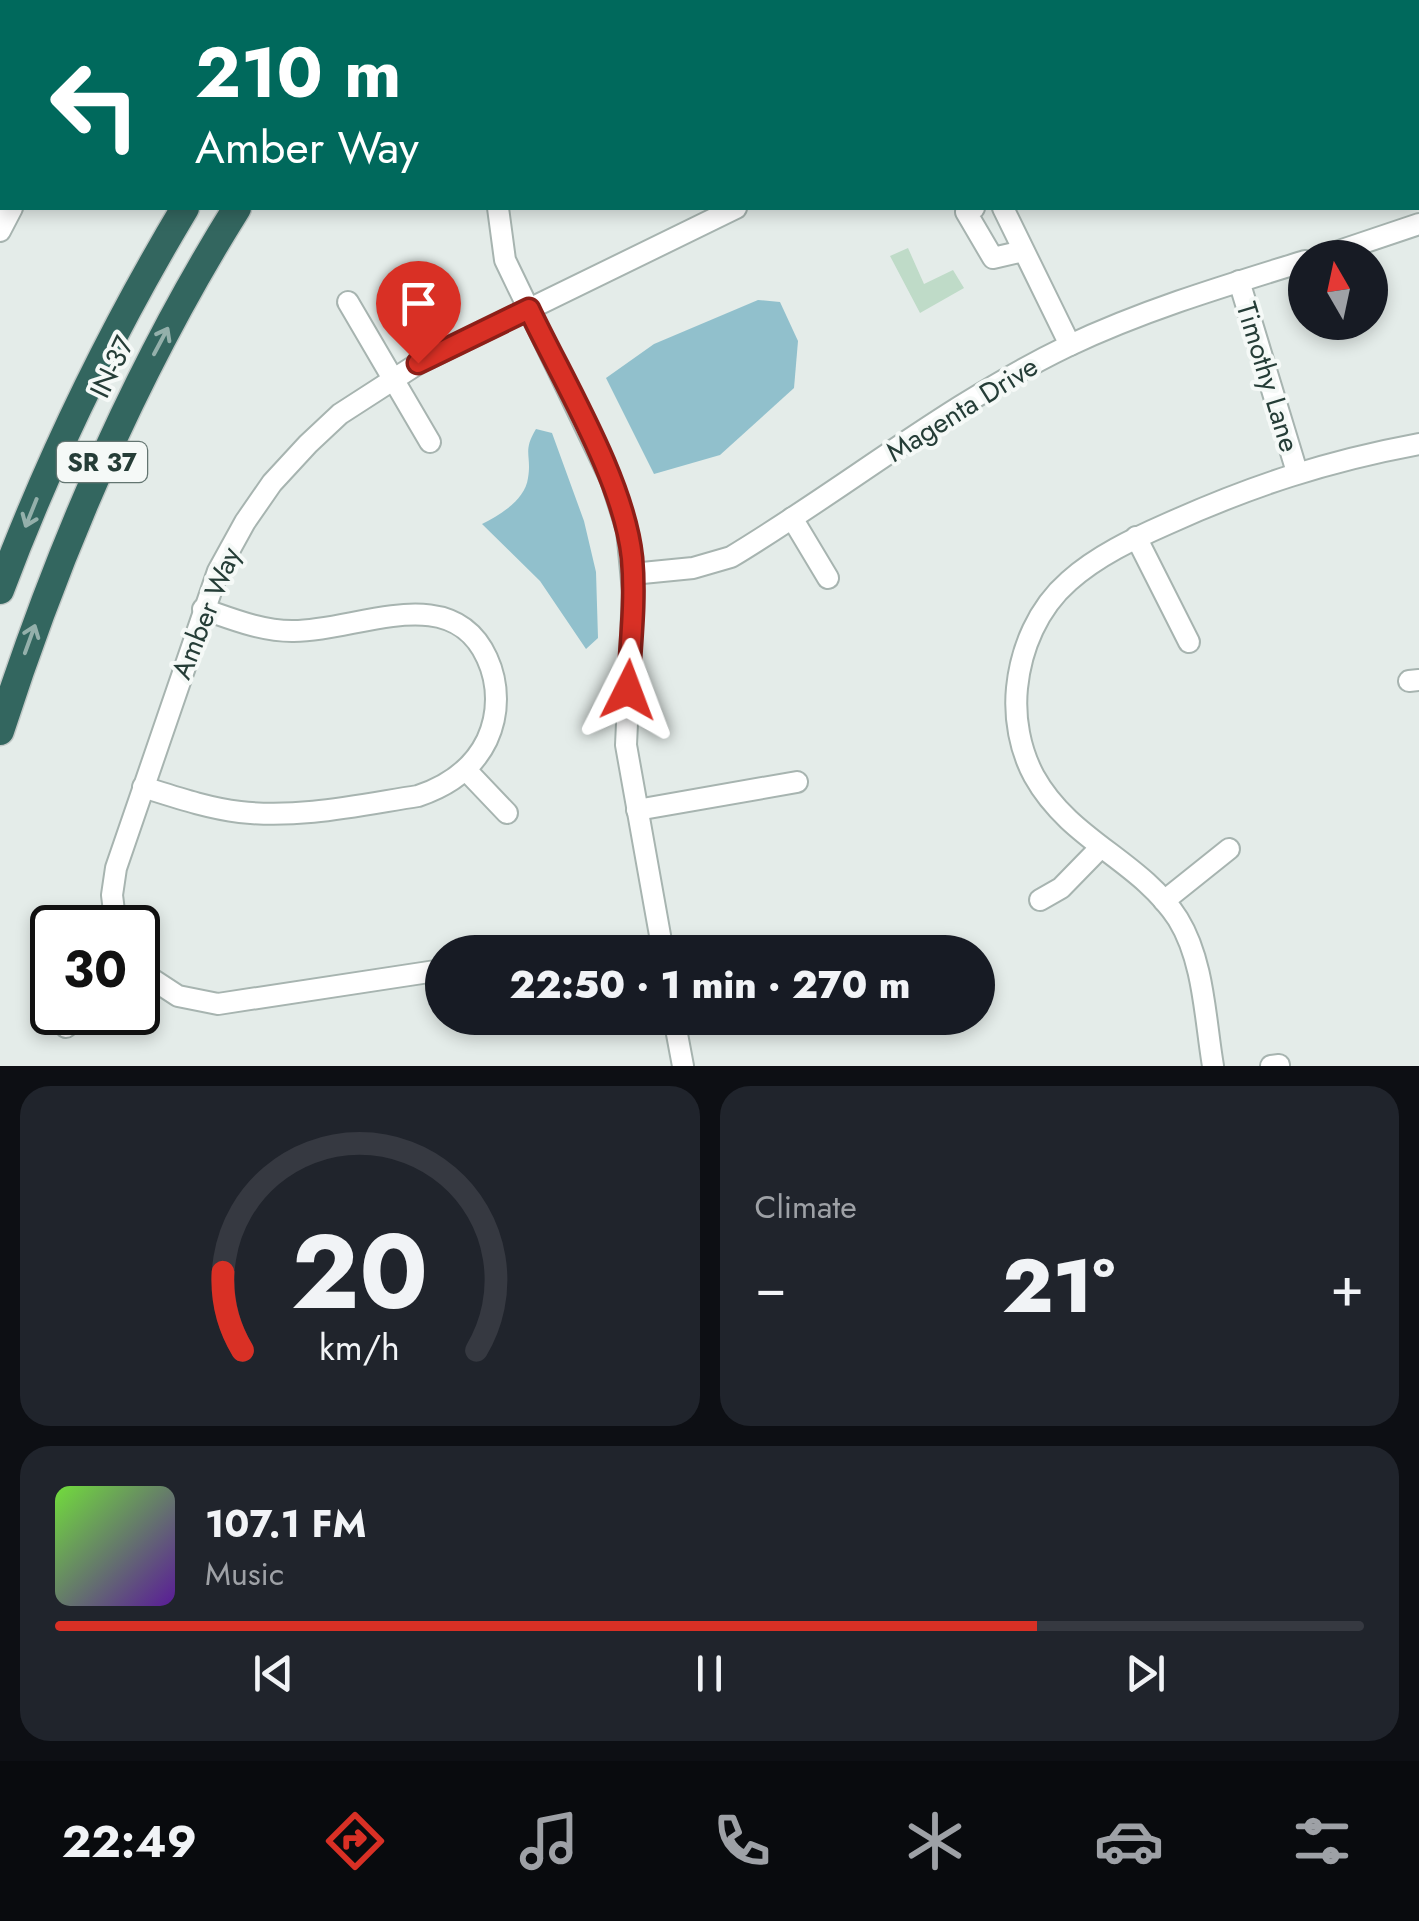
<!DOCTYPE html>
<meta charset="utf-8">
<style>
:root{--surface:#171b24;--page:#20242c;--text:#f1f3f6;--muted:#9ea1a6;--line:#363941;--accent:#d93025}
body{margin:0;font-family:Jost,sans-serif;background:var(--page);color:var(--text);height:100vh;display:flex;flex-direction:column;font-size:38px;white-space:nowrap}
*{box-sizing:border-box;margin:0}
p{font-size:32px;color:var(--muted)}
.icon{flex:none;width:55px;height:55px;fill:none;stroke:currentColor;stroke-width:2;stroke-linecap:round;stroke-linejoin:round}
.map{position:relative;height:1066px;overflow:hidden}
.details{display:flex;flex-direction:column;gap:20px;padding:20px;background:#0d0f14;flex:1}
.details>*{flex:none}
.banner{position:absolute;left:0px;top:0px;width:1420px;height:210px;box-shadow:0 5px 15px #0003;background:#00695c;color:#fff;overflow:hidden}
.needle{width:65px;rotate:351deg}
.controls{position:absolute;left:1288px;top:240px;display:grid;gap:20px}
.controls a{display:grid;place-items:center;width:100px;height:100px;border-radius:50%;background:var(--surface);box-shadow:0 5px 15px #0003;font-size:50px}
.speed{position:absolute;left:30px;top:905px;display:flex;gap:20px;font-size:50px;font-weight:700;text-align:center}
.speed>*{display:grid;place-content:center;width:130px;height:130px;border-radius:50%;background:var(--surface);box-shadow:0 5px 15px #0003;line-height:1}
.speed .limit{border:5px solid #111;border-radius:15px;background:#fff;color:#111}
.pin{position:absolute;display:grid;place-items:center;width:85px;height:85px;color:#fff;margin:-102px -42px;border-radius:50% 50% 50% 0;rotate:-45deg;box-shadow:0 0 10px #0007}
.pin .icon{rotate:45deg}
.me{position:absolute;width:110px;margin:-55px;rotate:3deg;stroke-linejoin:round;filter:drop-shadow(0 0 8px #0008)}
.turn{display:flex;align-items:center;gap:35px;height:210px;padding:0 30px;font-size:45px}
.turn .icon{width:130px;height:130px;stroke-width:2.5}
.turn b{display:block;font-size:70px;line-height:85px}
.big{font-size:75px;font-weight:800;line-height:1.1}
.details .widget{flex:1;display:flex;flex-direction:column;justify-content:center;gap:15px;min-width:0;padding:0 35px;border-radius:30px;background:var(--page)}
.details .dial{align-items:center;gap:0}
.dial svg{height:260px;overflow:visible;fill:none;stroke:var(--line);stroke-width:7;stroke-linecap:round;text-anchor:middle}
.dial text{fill:var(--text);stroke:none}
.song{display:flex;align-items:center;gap:30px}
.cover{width:120px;height:120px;border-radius:15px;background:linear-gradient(135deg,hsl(100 70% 55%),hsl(270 70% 35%))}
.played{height:10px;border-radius:5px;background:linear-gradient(90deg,var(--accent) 75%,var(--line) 75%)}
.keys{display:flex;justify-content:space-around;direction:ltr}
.heat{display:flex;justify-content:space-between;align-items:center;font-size:55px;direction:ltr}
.details .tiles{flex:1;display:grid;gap:20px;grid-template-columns:1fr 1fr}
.widget:last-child{grid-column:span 2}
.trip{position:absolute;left:425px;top:935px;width:570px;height:100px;border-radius:50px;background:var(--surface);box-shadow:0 5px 15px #0003;font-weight:800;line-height:100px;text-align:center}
.dock{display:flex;height:160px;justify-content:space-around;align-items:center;background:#090b0e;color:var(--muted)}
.dock .icon{width:70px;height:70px}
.dock .selected{color:var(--accent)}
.dock b{font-size:45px;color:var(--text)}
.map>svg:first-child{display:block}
.green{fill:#bfdbc8}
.water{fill:#91c0cc}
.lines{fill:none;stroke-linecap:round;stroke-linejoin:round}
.minor-casing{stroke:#a7b4b0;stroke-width:24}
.highway-casing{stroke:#c2c9c7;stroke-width:31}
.minor{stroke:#fff;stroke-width:20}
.highway{stroke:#33665f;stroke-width:28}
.oneway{stroke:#94b0ab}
.route-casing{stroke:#8d1f18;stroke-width:25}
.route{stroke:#d93025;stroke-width:18}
.labels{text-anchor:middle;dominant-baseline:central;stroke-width:8;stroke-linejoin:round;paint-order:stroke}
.shield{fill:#f5f9f7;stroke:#637571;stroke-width:2.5}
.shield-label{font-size:25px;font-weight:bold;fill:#253d37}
.street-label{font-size:28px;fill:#253d37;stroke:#f5f9f7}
</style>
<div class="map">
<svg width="1419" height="1066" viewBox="0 0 1419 1066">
<rect width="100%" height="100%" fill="#e4ece9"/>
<polygon class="green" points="908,248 924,284 953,270 964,288 920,313 890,256"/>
<g class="water">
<polygon points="758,300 780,302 798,341 794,388 720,455 654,474 606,378 654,344"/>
<path d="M536,429L552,433L584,521L596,572L598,638L586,649L540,581L482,524C500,515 525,500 528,478C532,455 522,452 536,429Z"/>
</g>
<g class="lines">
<defs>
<g id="minor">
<polyline points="589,0 590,2"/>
<polyline points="764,2 768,0"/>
<polyline points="1005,2 1006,0"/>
<polyline points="0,30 2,31"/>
<polyline points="1418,89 1419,91"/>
<polyline points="498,208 505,260 611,480 627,530 633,592 626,745 663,952"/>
<polyline points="974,208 966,212 993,258 1023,251"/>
<polyline points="1003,208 1070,345"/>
<polyline points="0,231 12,208"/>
<polyline points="1318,258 1419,224"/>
<polyline points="1239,281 1297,472"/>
<polyline points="348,302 430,442"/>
<polyline points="792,518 828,578"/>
<polyline points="1136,537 1189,642"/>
<path d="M632,574L693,568L731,557C844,489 948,404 1068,346C1144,310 1224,286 1305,261"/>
<polyline points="1409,681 1419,680"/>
<polyline points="466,770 507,813"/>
<path d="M143,787C175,797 207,808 240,812C299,819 360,805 418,796C448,786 473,769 487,740C499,714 499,684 487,658C451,579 356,632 292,631C261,631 232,619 203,609"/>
<polyline points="637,810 797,782"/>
<polyline points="1040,900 1061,888 1100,848"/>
<polyline points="1164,901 1229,849"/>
<polyline points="116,928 112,895 116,868 218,571 245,522 272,483 308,444 340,414 419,363 736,208"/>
<polyline points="138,965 149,977 178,996 218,1004 442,970"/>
<polyline points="674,1018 683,1066"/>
<polyline points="66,1027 83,1012"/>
<path d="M1213,1066C1205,1019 1204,961 1178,919C1140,860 1070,841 1034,776C1020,750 1014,718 1017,688C1021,648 1038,608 1069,581C1097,556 1133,539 1167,524C1251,486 1327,461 1419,444"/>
<polyline points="1271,1066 1279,1065"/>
</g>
<g id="highway">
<polyline points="324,2 326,0"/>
<polyline points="380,2 382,0"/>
<path d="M0,590C50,457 112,330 185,208"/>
<path d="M0,731C59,548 135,371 237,208"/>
</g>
</defs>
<use href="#minor" class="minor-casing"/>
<use href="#highway" class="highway-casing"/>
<use href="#minor" class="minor"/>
<use href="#highway" class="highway"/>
</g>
<defs><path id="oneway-shaft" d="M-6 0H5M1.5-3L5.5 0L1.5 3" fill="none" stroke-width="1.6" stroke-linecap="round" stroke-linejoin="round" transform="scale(2.5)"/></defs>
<g class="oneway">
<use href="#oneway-shaft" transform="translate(161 341) rotate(-62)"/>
<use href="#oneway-shaft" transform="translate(31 513) rotate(112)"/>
<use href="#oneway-shaft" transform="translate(30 639) rotate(-70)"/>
</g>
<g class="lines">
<defs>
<path id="route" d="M418,363L529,309C563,381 624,480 632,558C636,602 630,647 628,690"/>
</defs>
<use href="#route" class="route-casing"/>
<use href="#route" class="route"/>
</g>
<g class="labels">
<rect class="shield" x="57" y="442" width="90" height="40" rx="8"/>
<g class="shield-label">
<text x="102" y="462">SR 37</text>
</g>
<g class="street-label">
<text transform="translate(112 367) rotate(-64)">IN-37</text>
<text transform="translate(1268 377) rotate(73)">Timothy Lane</text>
<text transform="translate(962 409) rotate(-32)">Magenta Drive</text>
<text transform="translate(206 613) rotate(-68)">Amber Way</text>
</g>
</g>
</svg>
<div class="controls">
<a><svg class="needle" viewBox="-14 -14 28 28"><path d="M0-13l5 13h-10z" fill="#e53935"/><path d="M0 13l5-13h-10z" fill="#9ea1a6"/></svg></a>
</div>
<div class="speed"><div class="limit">30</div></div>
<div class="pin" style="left:418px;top:363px;background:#d93025"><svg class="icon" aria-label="arrive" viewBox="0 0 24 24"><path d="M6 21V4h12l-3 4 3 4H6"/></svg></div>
<svg class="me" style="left:628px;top:690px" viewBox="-20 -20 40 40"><path d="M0-17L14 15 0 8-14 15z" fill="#d93025" stroke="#fff" stroke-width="4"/></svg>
<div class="trip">22:50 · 1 min · 270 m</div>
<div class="banner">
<div class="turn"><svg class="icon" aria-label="left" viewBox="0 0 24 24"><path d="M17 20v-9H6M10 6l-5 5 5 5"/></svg><div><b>210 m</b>Amber Way</div></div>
</div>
</div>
<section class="details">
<div class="tiles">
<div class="widget dial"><svg viewBox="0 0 100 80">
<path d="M14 69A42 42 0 1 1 86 69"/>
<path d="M14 69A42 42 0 0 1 8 45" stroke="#d93025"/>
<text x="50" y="56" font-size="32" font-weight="700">20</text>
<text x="50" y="72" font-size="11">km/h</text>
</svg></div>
<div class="widget"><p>Climate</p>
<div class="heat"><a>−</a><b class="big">21°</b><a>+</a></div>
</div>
<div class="widget">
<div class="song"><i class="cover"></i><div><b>107.1 FM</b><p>Music</p></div></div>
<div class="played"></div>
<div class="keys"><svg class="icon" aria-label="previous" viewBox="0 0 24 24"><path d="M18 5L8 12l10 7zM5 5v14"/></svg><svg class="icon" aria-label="pause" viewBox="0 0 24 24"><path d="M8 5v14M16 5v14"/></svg><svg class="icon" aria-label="next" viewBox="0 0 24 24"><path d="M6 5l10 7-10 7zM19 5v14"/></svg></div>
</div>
</div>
</section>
<nav class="dock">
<b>22:49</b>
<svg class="icon selected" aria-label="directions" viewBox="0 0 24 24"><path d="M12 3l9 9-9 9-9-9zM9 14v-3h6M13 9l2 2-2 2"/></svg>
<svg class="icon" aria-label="music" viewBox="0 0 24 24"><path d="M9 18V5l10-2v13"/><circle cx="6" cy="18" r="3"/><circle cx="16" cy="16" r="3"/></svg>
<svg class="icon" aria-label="phone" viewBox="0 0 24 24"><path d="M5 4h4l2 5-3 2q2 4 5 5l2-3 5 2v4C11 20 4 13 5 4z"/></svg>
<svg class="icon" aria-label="climate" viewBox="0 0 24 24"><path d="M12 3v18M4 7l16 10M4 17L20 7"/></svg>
<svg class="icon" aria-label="car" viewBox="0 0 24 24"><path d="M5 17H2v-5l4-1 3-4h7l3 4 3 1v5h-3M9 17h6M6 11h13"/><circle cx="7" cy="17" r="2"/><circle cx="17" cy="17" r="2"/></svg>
<svg class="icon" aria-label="filters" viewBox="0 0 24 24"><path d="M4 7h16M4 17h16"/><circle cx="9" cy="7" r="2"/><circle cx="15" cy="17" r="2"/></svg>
</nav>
